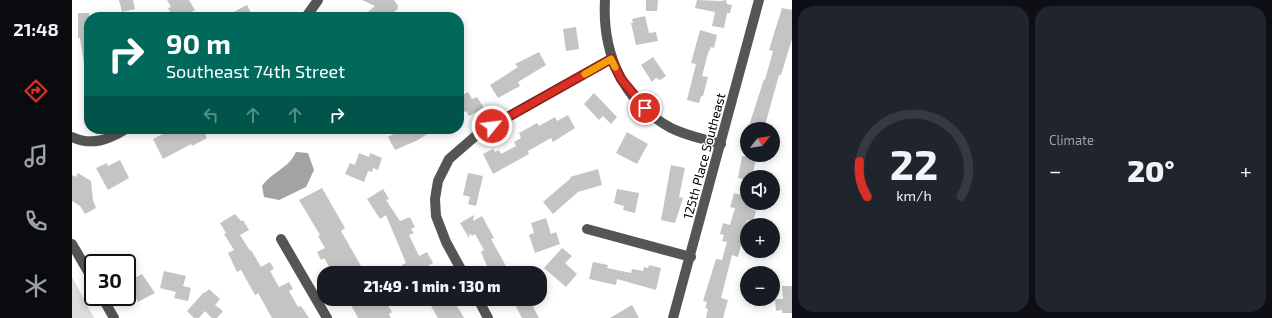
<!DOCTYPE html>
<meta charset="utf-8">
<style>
:root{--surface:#171b24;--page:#20242c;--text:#f1f3f6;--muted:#9ea1a6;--line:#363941;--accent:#d93025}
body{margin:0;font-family:"Exo 2",sans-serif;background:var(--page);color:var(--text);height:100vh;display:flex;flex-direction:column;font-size:15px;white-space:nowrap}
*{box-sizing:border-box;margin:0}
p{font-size:13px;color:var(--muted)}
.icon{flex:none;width:22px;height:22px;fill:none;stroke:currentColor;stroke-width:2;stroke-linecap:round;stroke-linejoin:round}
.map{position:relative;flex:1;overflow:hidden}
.sheet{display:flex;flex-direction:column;gap:6px;padding:6px;background:#0d0f14;width:480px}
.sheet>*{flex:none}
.hud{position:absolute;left:12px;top:12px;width:380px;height:122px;border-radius:16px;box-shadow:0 2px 10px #0003;background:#00695c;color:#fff;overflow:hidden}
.needle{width:26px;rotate:60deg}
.fabs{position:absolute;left:668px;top:122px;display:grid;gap:8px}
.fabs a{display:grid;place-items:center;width:40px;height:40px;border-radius:50%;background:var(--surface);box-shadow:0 2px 10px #0003;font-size:20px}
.speed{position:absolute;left:12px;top:254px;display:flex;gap:8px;font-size:20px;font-weight:700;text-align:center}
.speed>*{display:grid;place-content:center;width:52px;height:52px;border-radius:50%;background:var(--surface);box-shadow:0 2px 10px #0003;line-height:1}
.speed .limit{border:2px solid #111;border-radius:6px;background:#fff;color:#111}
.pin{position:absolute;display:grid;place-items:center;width:34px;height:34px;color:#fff;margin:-17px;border:2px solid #fff;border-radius:50%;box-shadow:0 1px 4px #0007}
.me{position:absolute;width:44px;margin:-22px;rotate:61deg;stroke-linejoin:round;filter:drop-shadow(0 0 3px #0008)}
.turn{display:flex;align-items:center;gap:14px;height:84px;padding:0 16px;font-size:18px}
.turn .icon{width:52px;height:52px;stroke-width:2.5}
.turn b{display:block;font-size:28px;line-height:34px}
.lanes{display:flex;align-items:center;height:38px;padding:0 16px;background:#0003;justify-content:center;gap:20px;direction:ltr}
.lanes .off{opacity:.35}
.big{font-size:30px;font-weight:800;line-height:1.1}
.sheet .tile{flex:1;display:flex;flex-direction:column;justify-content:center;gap:6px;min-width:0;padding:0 14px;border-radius:16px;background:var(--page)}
.sheet .dial{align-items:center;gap:0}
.dial svg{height:104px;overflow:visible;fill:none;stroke:var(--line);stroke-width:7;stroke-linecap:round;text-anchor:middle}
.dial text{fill:var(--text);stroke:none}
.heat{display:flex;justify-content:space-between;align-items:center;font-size:22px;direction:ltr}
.sheet .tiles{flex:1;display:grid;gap:6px;grid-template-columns:repeat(2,1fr)}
.trip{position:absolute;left:245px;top:266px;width:230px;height:40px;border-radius:16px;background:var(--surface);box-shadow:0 2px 10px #0003;font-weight:800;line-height:40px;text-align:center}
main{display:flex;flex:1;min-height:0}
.menu{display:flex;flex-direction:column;width:72px;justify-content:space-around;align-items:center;background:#090b0e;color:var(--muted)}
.menu .icon{width:28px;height:28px}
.menu .active{color:var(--accent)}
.menu b{font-size:18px;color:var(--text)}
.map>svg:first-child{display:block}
.green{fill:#dcdcdc}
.water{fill:#a3a3a3}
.building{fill:#c4c4c4}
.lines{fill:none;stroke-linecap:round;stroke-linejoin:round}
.minor{stroke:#555;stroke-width:10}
.route-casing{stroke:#8d1f18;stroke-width:10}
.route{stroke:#d93025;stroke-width:7}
.slow{stroke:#f59e0b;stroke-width:7}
.labels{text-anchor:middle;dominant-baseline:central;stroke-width:3;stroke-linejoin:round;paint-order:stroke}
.street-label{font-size:13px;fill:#000;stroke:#fff}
</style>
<main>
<nav class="menu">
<b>21:48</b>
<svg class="icon active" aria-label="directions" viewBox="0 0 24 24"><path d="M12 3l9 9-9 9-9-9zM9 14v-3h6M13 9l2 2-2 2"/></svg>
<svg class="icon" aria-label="music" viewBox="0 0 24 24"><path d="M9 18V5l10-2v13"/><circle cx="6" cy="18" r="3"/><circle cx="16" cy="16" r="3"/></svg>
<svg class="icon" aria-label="phone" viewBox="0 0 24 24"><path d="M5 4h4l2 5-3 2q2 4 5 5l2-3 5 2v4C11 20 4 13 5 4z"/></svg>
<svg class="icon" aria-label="climate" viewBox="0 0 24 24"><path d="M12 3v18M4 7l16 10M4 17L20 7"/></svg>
</nav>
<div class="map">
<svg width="720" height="318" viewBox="0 0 720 318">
<rect width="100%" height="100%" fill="#fff"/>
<polygon class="green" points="0,277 22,318 0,318"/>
<path class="water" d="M224,152L236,153L242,170L234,187L207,200L192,197L190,186C201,171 216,169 224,152Z"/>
<g class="building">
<polygon points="47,0 61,0 63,9 50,12"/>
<polygon points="95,0 117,0 123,10 111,17 101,17 96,8 99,7"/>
<polygon points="290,0 322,0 326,6 325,10 318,14 315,13 314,17 290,17 303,6"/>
<polygon points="574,0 586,0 585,11 574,11"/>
<polygon points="625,0 649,1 654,0 655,4 660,5 658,13 655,13 652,28 640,26 643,12 623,8"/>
<polygon points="175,5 181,17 152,17"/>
<polygon points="710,8 720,10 720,39 709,75 707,75 692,129 676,129 692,79 693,80 701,51 697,50"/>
<polygon points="6,13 17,13 17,63 12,64 8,38 6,38"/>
<polygon points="573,16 577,33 584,32 586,41 564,45 559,23 561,23 560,19"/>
<polygon points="504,27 507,49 494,51 491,29"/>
<polygon points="628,30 645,35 642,48 639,47 636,53 630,76 636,77 631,96 629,96 627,103 615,100 624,64 619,63"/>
<polygon points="467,52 474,65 446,82 448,86 426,98 418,85 446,67 443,64"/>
<polygon points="581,57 594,76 588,80 584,78 580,82 569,65"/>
<polygon points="396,92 400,99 405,97 412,108 397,116 394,111 387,115 387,97"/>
<polygon points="522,93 545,117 539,124 531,116 527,120 512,104"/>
<polygon points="496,115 503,128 481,142 479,138 456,151 457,154 421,174 411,154 421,149 423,152 427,150 429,154 444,146 442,142 449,138 447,133 465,123 467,126 483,117 485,121"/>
<polygon points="101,129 143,129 133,135 135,138 120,146 119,144 91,159 81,139"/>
<polygon points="331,129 363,129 346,140 323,150 316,137"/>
<polygon points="555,132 576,144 565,164 544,153"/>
<polygon points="287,153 297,157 298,153 310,158 306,170 301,168 300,172 296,171 292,182 273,174 278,163 283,165"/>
<polygon points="670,156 684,159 680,177 675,177 675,180 666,178"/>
<polygon points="48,160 57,178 36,190 24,168 35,163 36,166"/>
<polygon points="599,165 613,168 607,197 611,198 603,223 589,220"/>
<polygon points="526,169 530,185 506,192 481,214 471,202 499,178 498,177"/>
<polygon points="6,173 19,181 21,200 24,208 13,214 8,206 0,201 0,175 4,177"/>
<polygon points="396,173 411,176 404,206 396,204 398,197 391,195"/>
<polygon points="250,188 273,228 269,231 293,273 261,273 252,258 249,260 245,252 253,248 246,236 248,235 227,200"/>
<polygon points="311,189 317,199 314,200 328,221 338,217 343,227 339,229 342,233 337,235 347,256 355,252 361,263 353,268 355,273 334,273 330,265 334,263 314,215 308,219 295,199"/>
<polygon points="545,189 567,193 563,213 551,210 552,206 542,203"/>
<polygon points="662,193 675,197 675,203 681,203 679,209 684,211 681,221 675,220 666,257 660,255 649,298 656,300 651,318 634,318 636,309 633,308 635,302 631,301 644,259 650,260 655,242 650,241 652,235 648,234 651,223 658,225 663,208 658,207"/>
<polygon points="163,214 169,221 171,220 177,230 168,235 178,251 179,250 189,267 198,262 202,269 198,271 207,287 217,282 221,289 217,291 226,307 229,306 237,318 200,318 186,293 183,295 169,270 165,272 156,253 162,250 152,234 154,233 148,223"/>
<polygon points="402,215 401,221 410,216 422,238 419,239 435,268 427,273 418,273 409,252 412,250 403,234 400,236 398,233 397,238 388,223"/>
<polygon points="474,218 479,234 484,232 488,244 463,253 457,235 462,233 459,223"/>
<polygon points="490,248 500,256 493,263 505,274 494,287 472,268"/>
<polygon points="521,262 536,265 535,268 559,273 560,269 571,271 572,267 576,268 577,265 589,268 584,290 545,279 544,285 517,279"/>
<polygon points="92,271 114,276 111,286 119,288 116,301 102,298 104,292 88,288"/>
<polygon points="70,274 83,293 66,302 64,298 55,303 55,282"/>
<polygon points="710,286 720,286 720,313 710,313 710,310 704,311 703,299 711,299"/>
<polygon points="137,289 148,299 143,305 151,311 145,318 140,318 133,311 127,318 122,318 115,311 132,292 133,293"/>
<polygon points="276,299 309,299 313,306 315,304 320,312 317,314 319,318 286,318"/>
<polygon points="355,299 381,299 392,318 366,318"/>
<polygon points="440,299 457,299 467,318 450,318"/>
<polygon points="560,305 567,318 538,318"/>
</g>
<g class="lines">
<g class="minor">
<path d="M533,0C530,53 551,102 599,128C615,136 632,139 649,144"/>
<polyline points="234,17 246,0"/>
<path d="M0,137C20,146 36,140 54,129"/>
<polyline points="515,229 619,257"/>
<polyline points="209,239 255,318"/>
<polyline points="0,244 21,280"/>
<polyline points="391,273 374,242 364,216 363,199 366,181 377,159 407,133 539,59"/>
<polyline points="30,297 42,318"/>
<polyline points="406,299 416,318"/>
<polyline points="601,318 687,0"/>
</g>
</g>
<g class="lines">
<defs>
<polyline id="route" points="420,126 539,59 549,79 573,108"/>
</defs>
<use href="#route" class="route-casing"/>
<use href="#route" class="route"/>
<polyline class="slow" points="513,74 539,59 543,67"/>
</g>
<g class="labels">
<g class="street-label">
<text transform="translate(632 156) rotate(-75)">125th Place Southeast</text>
</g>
</g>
</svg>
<div class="fabs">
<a><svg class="needle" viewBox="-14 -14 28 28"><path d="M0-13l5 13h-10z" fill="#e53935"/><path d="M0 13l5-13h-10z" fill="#9ea1a6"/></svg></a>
<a><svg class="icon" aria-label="sound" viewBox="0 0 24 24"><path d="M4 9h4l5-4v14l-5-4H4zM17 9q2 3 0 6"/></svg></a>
<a>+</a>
<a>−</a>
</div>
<div class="speed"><div class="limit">30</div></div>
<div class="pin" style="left:573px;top:108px;background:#d93025"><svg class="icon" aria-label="arrive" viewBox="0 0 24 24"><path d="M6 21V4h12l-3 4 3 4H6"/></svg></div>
<svg class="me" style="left:420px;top:126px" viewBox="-20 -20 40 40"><circle r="17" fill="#d93025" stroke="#fff" stroke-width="3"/><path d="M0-11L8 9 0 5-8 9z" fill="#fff"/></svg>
<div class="trip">21:49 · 1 min · 130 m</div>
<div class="hud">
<div class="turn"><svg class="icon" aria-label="right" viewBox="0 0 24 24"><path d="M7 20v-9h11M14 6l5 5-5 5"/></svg><div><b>90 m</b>Southeast 74th Street</div></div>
<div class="lanes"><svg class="icon off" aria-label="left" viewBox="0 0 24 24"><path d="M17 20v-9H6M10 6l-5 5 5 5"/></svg><svg class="icon off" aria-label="ahead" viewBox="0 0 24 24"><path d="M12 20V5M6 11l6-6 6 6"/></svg><svg class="icon off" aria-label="ahead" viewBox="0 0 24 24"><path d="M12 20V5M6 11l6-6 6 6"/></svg><svg class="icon" aria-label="right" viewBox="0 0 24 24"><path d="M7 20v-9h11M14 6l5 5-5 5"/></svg></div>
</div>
</div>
<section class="sheet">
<div class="tiles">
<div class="tile dial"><svg viewBox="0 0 100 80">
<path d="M14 69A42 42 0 1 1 86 69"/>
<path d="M14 69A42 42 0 0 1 8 42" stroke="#d93025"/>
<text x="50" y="56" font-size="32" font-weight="700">22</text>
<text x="50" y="72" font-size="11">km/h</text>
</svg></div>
<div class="tile"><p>Climate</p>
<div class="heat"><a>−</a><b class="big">20°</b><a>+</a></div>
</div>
</div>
</section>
</main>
